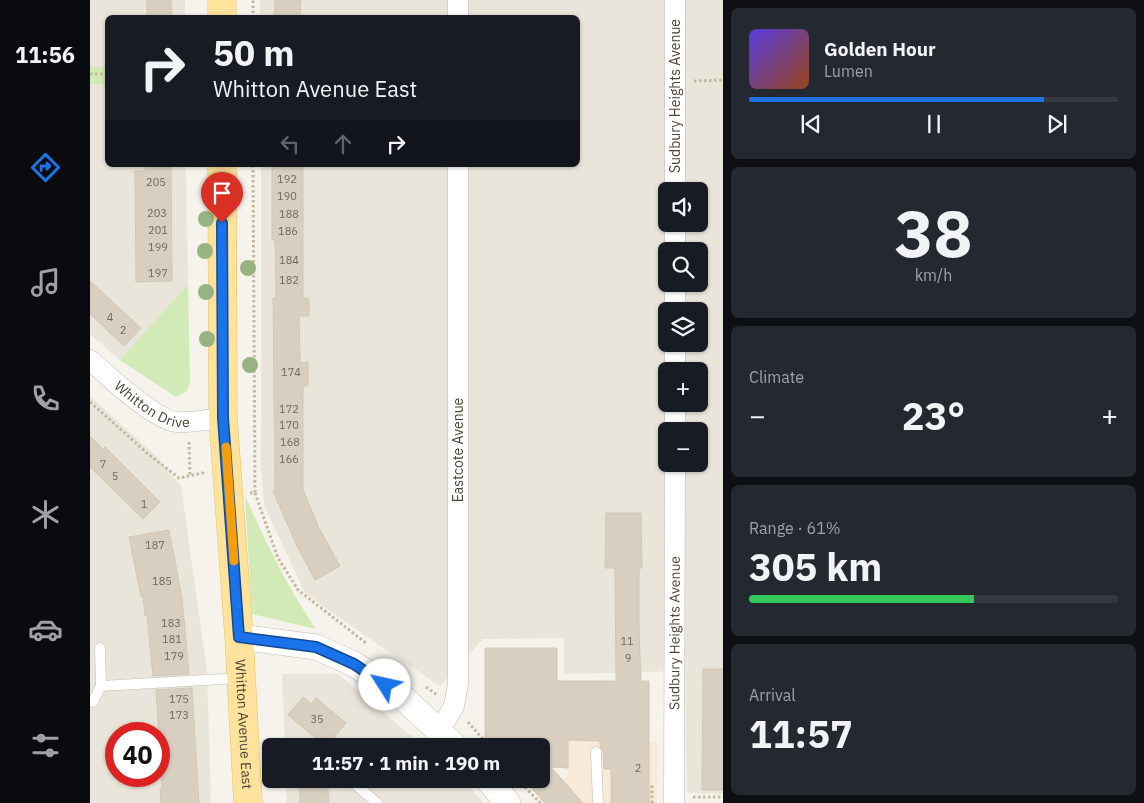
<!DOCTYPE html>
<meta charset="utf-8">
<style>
:root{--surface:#171b24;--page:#242831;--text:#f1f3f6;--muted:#9ea1a6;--line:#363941;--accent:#1a73e8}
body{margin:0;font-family:"IBM Plex Sans",sans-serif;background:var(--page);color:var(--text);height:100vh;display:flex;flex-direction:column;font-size:19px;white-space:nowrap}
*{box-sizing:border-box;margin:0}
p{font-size:16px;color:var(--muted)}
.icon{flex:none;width:28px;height:28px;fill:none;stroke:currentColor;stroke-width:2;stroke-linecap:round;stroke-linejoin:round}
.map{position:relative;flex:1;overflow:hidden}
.sheet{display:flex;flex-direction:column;gap:8px;padding:8px;background:#0d0f14;width:421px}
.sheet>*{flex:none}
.banner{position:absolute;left:15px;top:15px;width:475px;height:152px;border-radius:8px;box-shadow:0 1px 4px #0004;background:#171b24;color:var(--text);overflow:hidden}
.buttons{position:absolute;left:568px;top:182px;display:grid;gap:10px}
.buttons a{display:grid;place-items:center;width:50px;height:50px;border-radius:8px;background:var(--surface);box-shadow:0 1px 4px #0004;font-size:25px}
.speed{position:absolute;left:15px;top:722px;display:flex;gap:10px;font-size:25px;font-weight:700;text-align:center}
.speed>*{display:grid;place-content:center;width:65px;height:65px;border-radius:50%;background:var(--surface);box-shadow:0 1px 4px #0004;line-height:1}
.speed .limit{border:8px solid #d22;background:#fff;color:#111}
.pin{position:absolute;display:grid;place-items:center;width:42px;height:42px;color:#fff;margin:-51px -21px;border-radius:50% 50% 50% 0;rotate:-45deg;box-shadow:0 0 5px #0007}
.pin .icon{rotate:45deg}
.me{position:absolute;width:55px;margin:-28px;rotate:305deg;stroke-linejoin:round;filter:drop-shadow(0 0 4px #0008)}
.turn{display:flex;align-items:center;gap:18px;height:105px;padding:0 25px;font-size:22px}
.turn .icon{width:65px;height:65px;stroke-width:2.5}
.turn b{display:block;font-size:35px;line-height:42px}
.lanes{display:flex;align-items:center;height:48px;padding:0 25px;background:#0003;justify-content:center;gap:25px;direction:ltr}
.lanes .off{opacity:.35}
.big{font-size:38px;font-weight:700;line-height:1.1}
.sheet .tile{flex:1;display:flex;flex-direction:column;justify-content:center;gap:8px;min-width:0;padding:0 18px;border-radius:8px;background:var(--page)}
.sheet .dial{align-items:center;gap:0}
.dial b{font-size:65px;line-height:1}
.song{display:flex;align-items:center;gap:15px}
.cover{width:60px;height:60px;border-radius:8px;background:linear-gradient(135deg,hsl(250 70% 55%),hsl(20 70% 35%))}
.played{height:5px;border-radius:2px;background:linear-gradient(90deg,var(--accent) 80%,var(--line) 80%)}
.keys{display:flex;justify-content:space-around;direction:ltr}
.heat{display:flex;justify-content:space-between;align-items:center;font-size:28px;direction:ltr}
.charge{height:8px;border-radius:4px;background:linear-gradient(90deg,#34c759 61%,var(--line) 0)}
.trip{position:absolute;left:172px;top:738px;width:288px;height:50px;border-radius:8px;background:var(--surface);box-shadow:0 1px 4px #0004;font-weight:700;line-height:50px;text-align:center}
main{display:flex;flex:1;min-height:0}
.tab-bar{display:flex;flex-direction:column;width:90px;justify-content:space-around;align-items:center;background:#090b0e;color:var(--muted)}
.tab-bar .icon{width:35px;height:35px}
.tab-bar .active{color:var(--accent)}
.tab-bar b{font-size:22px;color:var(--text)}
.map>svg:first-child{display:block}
.residential{fill:#eae5da;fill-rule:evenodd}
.commercial{fill:#f7ead8}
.green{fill:#d2eab5}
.building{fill:#d8cfc1;stroke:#d3c7b4}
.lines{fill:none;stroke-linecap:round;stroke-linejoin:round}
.service-casing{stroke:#c2bbae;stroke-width:11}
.minor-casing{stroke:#c2bbae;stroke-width:21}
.tertiary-casing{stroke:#c2bbae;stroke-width:26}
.primary-casing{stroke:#e6c16a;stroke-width:29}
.path{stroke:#c4b79f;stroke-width:3;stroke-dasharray:2.5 2.5;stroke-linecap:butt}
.service{stroke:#fff;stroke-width:10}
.minor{stroke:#fff;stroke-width:20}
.tertiary{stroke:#fff;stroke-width:25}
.primary{stroke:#ffe39c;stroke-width:28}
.tree{fill:#97b381}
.route-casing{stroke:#114b97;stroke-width:12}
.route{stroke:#1a73e8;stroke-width:9}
.slow{stroke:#f59e0b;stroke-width:9}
.labels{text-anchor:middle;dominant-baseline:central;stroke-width:4.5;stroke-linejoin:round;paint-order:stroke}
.number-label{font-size:11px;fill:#6e675b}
.street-label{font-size:14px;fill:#4b4439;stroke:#fff}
</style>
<main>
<nav class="tab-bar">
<b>11:56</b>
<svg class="icon active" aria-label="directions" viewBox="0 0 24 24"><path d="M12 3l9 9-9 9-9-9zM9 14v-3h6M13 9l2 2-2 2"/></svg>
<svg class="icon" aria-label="music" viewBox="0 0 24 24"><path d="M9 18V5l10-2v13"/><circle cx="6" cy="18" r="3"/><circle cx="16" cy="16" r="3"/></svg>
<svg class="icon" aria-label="phone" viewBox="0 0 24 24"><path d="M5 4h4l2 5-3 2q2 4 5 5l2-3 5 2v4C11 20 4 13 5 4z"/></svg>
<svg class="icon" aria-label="climate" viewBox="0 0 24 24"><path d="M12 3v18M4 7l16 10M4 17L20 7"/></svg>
<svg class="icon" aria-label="car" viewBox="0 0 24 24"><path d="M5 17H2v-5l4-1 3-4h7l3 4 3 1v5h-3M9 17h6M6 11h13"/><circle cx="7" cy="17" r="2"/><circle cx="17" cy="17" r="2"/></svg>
<svg class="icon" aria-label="filters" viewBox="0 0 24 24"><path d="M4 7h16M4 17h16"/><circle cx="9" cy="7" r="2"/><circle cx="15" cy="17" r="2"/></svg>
</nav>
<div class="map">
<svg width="633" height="803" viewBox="0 0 633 803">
<rect width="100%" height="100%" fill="#f6f3ec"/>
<g class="residential">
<polygon points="0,0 95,0 95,17 18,18 17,67 0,67"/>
<path d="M170,0H633V794L597,793L595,671L474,674V638L393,639L350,686L261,626L215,593L174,505L171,470V165H488V18L170,17ZM576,191H609V224H576ZM576,251H609V284H576ZM576,311H609V344H576ZM576,371H609V404H576ZM576,431H609V464H576Z"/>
<polygon points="0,84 17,84 18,165 96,165 98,284 30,360 0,334"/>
<path d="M0,396L67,457L91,486L117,671L121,803H0ZM26,734H69V776H26Z"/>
<polygon points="192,674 248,674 333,746 195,746"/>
<polygon points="196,779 371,779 394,803 197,803"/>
</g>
<polygon class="commercial" points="478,740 559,741 568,743 567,803 448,803 447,802 478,775"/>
<g class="green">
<rect x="0" y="67" width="17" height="17"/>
<polygon points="98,284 100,383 96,392 86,397 30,360"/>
<path d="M155,496C176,542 197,587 226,629L162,614Z"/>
</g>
<g class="building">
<polygon points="57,0 81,0 82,18 57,18"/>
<polygon points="185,0 211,0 210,18 184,18"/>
<polygon points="55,165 81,165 82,281 46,282 45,171 55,171"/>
<polygon points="182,167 213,167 213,298 219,298 219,316 209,316 210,363 218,362 218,386 213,386 213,490 229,528 250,566 225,580 206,544 183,491 185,489 183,298 186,298 185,240 182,240"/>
<polygon points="0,281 51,328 34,346 0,314"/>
<polygon points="0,436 13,449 15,447 70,502 53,519 0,467"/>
<polygon points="516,513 551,513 552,568 549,568 549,628 551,681 559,681 559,803 521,803 521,769 514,769 513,752 510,746 510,741 478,740 478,768 461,767 493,803 455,803 433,779 451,779 451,746 403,746 395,738 395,648 467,648 467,681 526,681 525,568 515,568"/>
<polygon points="79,530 92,598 99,674 63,676 57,615 55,616 53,596 51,597 39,537"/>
<polygon points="613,669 633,669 633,790 612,790"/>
<polygon points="102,688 109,803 71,803 70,788 72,788 66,690"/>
<polygon points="213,697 221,704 226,698 256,723 237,746 235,746 198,715"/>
<polygon points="209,779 237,779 239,803 210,803"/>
</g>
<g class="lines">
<defs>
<g id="service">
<polyline points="11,686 150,678"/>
<polyline points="3,702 11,686 10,648"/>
<polyline points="506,752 508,803"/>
<polyline points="259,779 287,803"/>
</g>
<g id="minor">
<polyline points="368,0 368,18"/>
<polyline points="585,0 585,191"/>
<polyline points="585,251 585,224"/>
<polyline points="585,311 585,284"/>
<path id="s1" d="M0,360C18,376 64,420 87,422C102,423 119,419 133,418"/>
<polyline points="585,371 585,344"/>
<polyline points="585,431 585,404"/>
<polyline points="349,731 364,706 368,684 368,165"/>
<path id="s2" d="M584,803L585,464"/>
</g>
<g id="tertiary">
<polyline points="149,637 226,647 264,664 311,696 365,746"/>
<polyline points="397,779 418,803"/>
</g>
<g id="primary">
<polyline points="132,0 132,18"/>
<path id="s3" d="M132,165L133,418L149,637L158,803"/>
</g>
</defs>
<use href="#service" class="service-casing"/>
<use href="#minor" class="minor-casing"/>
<use href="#tertiary" class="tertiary-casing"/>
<use href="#primary" class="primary-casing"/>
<g class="path">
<polyline points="163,18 163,0"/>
<polyline points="0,74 18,74"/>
<polyline points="604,81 633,80"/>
<polyline points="163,165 165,493"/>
<polyline points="0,402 57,453 89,478 113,473 113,475"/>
<polyline points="99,442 100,476"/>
<polyline points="160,493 165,493 188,558 208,590 276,643"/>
<polyline points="336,687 347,695"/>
<polyline points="378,722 399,746"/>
<polyline points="435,787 450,803"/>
<polyline points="603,797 633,797"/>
<polyline points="562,803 562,785"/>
</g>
<use href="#service" class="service"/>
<use href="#minor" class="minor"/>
<use href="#tertiary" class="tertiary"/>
<use href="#primary" class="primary"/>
</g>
<g class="tree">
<circle cx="116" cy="219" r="8"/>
<circle cx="115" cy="251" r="8"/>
<circle cx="158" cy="268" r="8"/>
<circle cx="116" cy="292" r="8"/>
<circle cx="117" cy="339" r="8"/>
<circle cx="160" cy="365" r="8"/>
</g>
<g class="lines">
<defs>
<polyline id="route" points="132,223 133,418 149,637 226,647 264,664 295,685"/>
</defs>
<use href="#route" class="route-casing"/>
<use href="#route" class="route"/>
<polyline class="slow" points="136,447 144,561"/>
</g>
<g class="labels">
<g class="number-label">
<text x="197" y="179">192</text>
<text x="66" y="182">205</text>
<text x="197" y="196">190</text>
<text x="67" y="213">203</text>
<text x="199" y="214">188</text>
<text x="68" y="230">201</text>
<text x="198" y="231">186</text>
<text x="68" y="247">199</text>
<text x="199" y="260">184</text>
<text x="68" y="273">197</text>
<text x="199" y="280">182</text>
<text x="20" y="317">4</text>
<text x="33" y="330">2</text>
<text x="201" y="372">174</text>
<text x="199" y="409">172</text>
<text x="199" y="425">170</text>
<text x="200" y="442">168</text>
<text x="199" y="459">166</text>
<text x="13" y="464">7</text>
<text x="25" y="476">5</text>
<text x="54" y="504">1</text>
<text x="65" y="545">187</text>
<text x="72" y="581">185</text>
<text x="81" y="623">183</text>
<text x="82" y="639">181</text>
<text x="537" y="641">11</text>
<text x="84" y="656">179</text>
<text x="538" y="658">9</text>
<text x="89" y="699">175</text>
<text x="89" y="715">173</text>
<text x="227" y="719">35</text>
<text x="548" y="768">2</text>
</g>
<g class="street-label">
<text transform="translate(585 96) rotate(-90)">Sudbury Heights Avenue</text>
<text stroke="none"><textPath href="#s1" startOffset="78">Whitton Drive</textPath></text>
<text transform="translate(368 450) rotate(-90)">Eastcote Avenue</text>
<text stroke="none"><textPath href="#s2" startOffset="170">Sudbury Heights Avenue</textPath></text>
<text stroke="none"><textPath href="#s3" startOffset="560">Whitton Avenue East</textPath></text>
</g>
</g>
</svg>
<div class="buttons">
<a><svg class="icon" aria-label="sound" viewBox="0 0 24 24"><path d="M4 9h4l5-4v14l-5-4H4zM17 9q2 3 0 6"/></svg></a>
<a><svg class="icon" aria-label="search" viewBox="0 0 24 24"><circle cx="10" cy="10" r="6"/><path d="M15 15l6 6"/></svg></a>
<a><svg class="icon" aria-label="layers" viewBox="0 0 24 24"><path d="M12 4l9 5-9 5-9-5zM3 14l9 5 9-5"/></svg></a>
<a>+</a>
<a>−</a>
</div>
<div class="speed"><div class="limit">40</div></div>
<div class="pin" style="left:132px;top:223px;background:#d93025"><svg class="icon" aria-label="arrive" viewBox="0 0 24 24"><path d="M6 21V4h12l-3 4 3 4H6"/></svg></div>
<svg class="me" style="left:295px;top:685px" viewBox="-20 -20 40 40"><circle r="19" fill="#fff"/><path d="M0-13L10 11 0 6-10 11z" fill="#1a73e8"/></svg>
<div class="trip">11:57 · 1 min · 190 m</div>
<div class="banner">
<div class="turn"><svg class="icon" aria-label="right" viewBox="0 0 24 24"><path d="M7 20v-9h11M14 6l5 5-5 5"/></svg><div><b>50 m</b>Whitton Avenue East</div></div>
<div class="lanes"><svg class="icon off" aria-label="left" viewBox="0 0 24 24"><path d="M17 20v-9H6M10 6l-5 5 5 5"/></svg><svg class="icon off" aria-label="ahead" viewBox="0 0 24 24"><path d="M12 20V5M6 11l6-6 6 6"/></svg><svg class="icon" aria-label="right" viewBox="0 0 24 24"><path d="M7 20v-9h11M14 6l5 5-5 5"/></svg></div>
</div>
</div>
<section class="sheet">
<div class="tile">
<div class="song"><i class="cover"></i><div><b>Golden Hour</b><p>Lumen</p></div></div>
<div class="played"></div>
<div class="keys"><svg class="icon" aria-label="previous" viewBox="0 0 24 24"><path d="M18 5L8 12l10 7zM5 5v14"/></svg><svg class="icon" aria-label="pause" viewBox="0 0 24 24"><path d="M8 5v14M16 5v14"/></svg><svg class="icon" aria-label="next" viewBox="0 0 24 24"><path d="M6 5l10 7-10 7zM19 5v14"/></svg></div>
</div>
<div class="tile dial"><b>38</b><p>km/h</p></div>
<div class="tile"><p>Climate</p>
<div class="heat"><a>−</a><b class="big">23°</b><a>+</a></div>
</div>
<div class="tile"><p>Range · 61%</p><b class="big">305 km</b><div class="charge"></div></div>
<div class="tile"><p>Arrival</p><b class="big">11:57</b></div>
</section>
</main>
